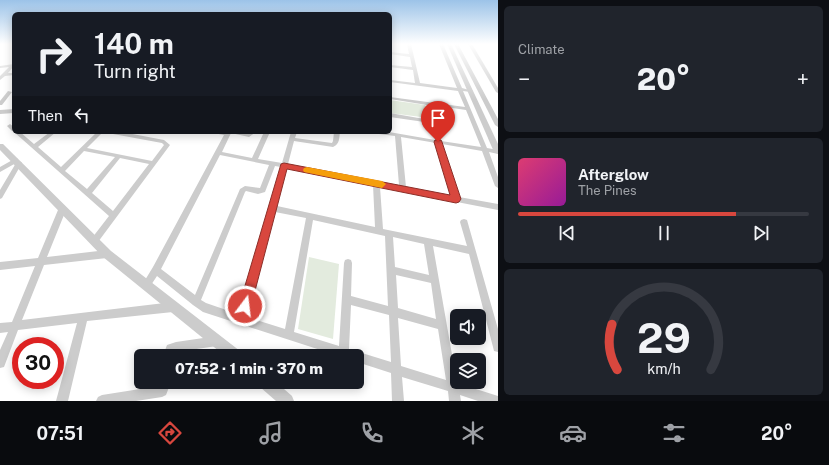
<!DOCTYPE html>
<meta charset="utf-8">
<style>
:root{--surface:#171b24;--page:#20242c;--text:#f1f3f6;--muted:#9ea1a6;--line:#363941;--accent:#d8473e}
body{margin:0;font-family:"Public Sans",sans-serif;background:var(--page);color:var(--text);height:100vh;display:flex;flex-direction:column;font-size:15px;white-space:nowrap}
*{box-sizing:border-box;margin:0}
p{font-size:13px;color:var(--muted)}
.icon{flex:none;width:22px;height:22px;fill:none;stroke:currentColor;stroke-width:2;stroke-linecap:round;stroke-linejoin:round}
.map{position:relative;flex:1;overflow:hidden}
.sheet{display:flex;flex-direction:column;gap:6px;padding:6px;background:#0d0f14;width:331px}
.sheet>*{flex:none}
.top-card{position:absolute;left:12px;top:12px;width:380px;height:122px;border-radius:6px;box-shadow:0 2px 10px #0003;background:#171b24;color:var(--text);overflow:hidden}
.buttons{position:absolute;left:450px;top:309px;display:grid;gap:8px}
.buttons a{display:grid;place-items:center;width:36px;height:36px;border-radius:6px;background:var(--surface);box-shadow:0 2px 10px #0003;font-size:20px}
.speed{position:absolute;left:12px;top:337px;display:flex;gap:8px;font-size:20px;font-weight:700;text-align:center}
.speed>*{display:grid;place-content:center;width:52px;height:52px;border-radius:50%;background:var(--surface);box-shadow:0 2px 10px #0003;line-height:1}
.speed .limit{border:6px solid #d22;background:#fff;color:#111}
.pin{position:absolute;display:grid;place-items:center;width:34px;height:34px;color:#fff;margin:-41px -17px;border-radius:50% 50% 50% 0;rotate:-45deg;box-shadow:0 0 4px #0007}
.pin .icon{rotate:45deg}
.me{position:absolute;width:44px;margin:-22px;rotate:15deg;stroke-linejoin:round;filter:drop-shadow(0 0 3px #0008)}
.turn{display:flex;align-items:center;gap:14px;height:84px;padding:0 16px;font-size:18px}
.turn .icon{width:52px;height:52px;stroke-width:2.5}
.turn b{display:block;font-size:28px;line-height:34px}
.then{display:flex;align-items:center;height:38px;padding:0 16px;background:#0003;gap:8px;font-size:15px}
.big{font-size:30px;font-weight:800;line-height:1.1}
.sheet .widget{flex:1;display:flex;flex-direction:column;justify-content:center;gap:6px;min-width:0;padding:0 14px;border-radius:6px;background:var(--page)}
.sheet .dial{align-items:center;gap:0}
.dial svg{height:104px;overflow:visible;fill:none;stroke:var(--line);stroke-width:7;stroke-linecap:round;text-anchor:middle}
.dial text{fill:var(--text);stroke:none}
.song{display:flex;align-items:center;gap:12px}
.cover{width:48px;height:48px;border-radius:6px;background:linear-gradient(135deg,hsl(340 70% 55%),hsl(300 70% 35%))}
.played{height:4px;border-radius:2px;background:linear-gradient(90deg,var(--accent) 75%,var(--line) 75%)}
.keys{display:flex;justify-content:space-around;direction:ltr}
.heat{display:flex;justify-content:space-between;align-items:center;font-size:22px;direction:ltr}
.trip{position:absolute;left:134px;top:349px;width:230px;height:40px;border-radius:6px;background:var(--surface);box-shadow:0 2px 10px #0003;font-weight:800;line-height:40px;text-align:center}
.menu{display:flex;height:64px;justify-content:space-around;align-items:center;background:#090b0e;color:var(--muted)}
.menu .icon{width:28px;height:28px}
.menu .active{color:var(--accent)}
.menu b{font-size:18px;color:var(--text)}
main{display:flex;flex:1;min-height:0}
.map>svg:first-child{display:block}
.green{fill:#e3ebde}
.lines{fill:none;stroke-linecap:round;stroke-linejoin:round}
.minor{fill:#ccc;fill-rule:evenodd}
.tertiary{fill:#ccc;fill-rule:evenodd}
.route{fill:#d8473e;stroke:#8c2e28}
.slow{fill:#f59e0b}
</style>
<main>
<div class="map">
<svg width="498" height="401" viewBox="0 0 498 401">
<rect width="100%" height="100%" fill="#fff"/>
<g class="green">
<polygon points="390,100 425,105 429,118 390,113"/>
<polygon points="309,257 339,264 333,339 298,329"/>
</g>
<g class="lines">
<g class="minor">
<path d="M407,44H411L420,83L457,88L439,44H443L462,88L473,91L471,92L463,91L487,148L498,150V154L489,152L498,177V188L495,186L482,151L442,144L459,197L498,204V210L380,187L383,229L467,246L460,222L461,220L464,219L467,220L498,329V352L494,351L493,347L469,254L433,246L457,383L498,396V401H478L460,395L461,401H449L448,391L402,377L404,401H392L391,373L357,362V356H339L203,312L193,305L157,276L149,288L146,289L143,288L142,285L153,267L224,135L213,133L212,132H242L248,133L249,132H256L249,137L231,133L222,152L252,158L264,132H270L258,159L282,163L291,132H297L295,138L332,143L333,141L334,132H340C339,138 340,144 333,147L294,141L288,164L399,185L395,136L379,134L376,132H389L435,140L431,123L390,117V113L430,120L427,105L390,99V97L465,107L458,91L390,82V80L415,83L413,70L390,67V65L412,67L410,57L390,54V52L409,54ZM432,105L466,110L481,147L441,141ZM401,137L436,143L451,195L406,187ZM220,155L269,165L260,188L245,186L240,189L195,295L161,269ZM275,166L281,167L238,314L206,303L201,300L245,192L246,191L258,194L265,192ZM287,168L373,185L375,227L277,206ZM275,212L306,218L285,329L247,317ZM313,220L385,236L388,306L351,296L352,263L351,260L348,259L345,260L344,263L339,346L294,332ZM393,237L424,244L429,275L395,267ZM396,275L431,283L436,319L398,308ZM351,305L389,315L391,362L349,349ZM398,318L438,329L446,380L401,366Z"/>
<polygon points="468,44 472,44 498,88 498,93 496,92"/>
<polygon points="14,64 13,67 8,73 14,73 14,75 5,76 0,80 0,76 9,67 0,68 0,66"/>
<polygon points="8,91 12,92 2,105 0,105 0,101"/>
<polygon points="14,109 14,113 0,114 0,110"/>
<polygon points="10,124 14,127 14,132 12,131 7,126"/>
<path d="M14,132H20L34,144L50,132H56L38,147L61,167L97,132H103L87,148L152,161L164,145L162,143L113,134L110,132H122L164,140L170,145L98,242L95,243L92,242L91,240L92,238L109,216ZM84,151L115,157L87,189L65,171ZM120,158L149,164L113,211L92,193Z"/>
<polygon points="16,158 18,159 18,161 21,162 22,163 2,198 0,199 0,190 16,163 0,172 0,167"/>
<polygon points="62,207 65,208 66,210 47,257 107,250 110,251 111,254 110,257 107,258 44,265 22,320 173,302 176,304 178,307 176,310 173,312 87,321 68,401 56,401 77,323 18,330 4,367 0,368 0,350 8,332 0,333 0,323 12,322 35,266 0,270 0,262 38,258 58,210 59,208"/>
<polygon points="217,336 221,337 222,341 221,345 217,346 176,352 173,356 163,356 167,345 176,342"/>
<polygon points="160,382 171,382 166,395 162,397 136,401 96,401 98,397 102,395 159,386"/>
</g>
<g class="tertiary">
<polygon points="447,44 451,44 498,144 498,154 494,152"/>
<polygon points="454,44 458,44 498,119 498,127 495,125"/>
<polygon points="0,144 3,144 111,251 240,351 242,356 225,356 103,257 0,150"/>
<polygon points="258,382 276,382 292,396 294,401 276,401 260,387"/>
</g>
</g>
<linearGradient id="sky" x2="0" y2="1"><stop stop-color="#9cc3e8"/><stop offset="0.44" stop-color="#fff"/><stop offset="1" stop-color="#fff" stop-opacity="0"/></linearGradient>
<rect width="498" height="100" fill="url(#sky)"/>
<polygon class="route" points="435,140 441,140 442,142 461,199 459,202 456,203 287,169 251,306 250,310 245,312 241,310 239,306 281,164 284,163 450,195 434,142"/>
<polygon class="slow" points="307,167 382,181 386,184 382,188 304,172 303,170 304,168"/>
</svg>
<div class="buttons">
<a><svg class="icon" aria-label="sound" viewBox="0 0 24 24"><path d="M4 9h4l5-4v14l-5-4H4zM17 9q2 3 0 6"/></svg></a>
<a><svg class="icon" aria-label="layers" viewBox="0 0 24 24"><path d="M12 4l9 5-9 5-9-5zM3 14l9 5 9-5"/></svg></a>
</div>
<div class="speed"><div class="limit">30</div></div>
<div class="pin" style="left:438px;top:142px;background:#d93025"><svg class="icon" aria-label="arrive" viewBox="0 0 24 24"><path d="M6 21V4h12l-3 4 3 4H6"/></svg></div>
<svg class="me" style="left:245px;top:306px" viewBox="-20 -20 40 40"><circle r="17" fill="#d8473e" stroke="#fff" stroke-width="3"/><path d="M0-11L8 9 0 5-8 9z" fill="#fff"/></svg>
<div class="trip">07:52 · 1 min · 370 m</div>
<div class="top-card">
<div class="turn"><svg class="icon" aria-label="right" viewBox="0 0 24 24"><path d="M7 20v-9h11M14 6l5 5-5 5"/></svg><div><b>140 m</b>Turn right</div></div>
<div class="then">Then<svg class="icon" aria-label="left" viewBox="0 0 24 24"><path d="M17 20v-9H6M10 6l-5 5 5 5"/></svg></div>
</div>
</div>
<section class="sheet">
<div class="widget"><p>Climate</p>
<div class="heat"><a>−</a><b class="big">20°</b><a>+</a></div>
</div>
<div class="widget">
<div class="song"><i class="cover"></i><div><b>Afterglow</b><p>The Pines</p></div></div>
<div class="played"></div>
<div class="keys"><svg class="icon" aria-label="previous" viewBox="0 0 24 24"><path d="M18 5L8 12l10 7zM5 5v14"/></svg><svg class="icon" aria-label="pause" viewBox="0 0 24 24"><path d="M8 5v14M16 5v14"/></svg><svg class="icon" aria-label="next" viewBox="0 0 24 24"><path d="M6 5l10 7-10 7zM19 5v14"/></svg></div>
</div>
<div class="widget dial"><svg viewBox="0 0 100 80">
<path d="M14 69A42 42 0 1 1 86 69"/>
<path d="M14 69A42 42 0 0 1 10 34" stroke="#d8473e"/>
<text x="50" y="56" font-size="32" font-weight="700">29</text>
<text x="50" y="72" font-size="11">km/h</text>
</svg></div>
</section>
</main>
<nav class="menu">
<b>07:51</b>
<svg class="icon active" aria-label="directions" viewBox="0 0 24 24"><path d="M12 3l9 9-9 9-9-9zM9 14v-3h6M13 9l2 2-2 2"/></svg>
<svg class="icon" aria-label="music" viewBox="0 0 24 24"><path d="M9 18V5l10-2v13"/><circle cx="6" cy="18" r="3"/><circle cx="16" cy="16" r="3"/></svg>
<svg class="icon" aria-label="phone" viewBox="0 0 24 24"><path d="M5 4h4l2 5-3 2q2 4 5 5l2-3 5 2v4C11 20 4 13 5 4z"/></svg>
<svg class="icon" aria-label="climate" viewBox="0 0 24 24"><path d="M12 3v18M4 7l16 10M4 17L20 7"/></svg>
<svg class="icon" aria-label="car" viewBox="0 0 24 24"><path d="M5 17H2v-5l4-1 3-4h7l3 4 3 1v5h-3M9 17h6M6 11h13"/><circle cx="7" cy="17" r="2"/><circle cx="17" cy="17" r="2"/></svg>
<svg class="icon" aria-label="filters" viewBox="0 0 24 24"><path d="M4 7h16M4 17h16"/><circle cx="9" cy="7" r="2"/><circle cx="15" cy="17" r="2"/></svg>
<b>20°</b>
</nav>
